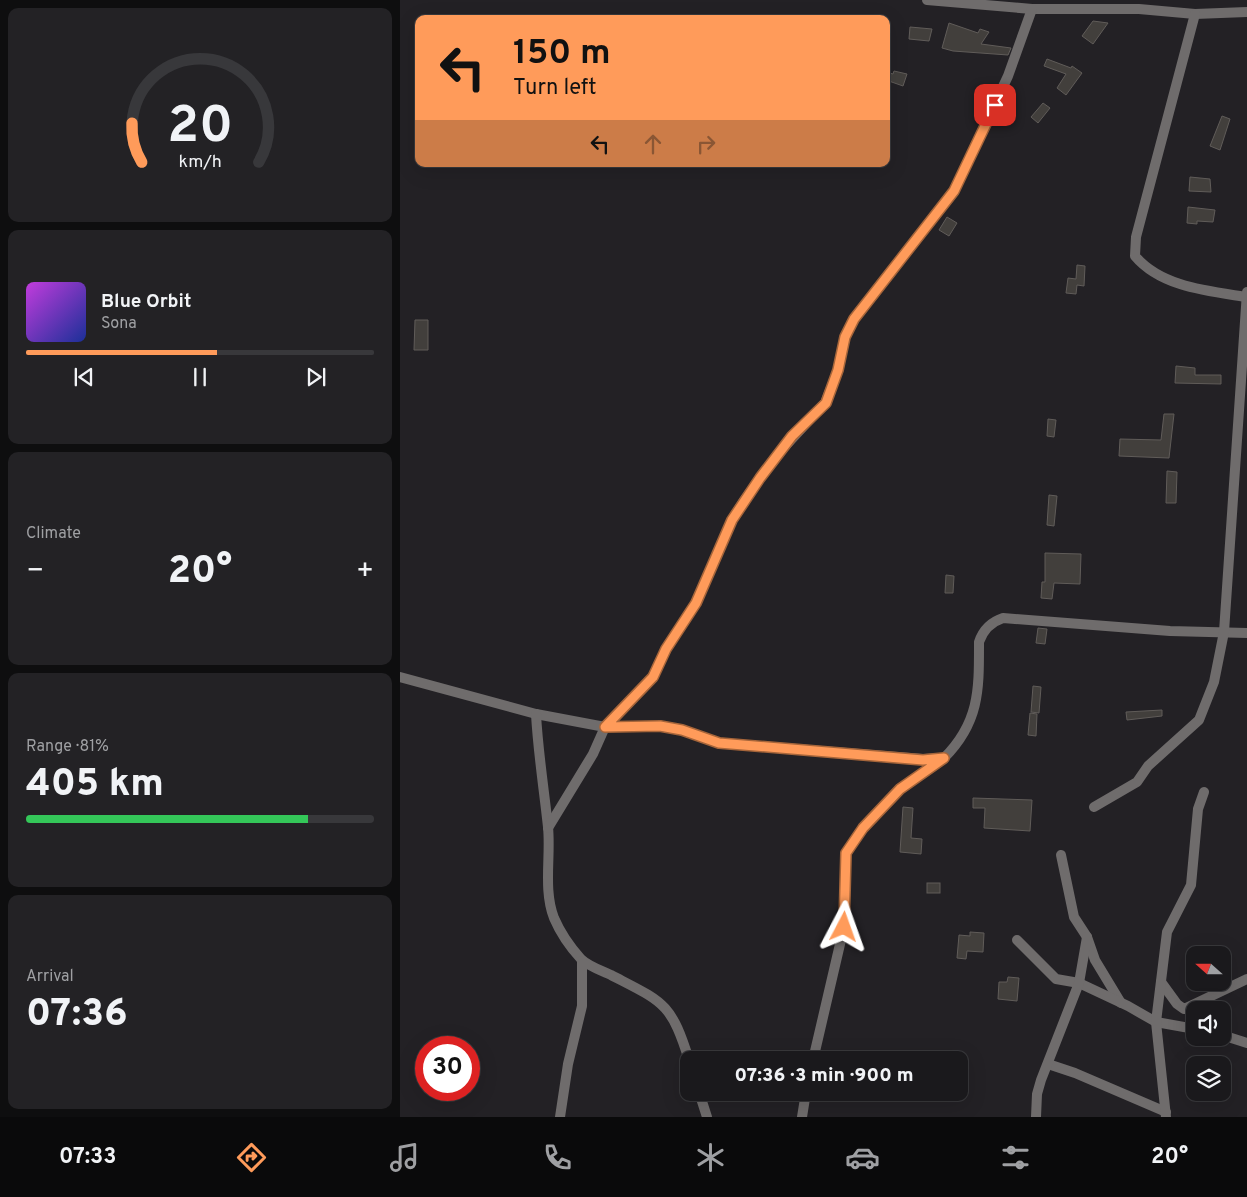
<!DOCTYPE html>
<meta charset="utf-8">
<style>
:root{--surface:#1a191c;--page:#232225;--text:#f1f3f6;--muted:#9fa0a3;--line:#38383b;--accent:#ff9b5a}
body{margin:0;font-family:Overpass,sans-serif;background:var(--page);color:var(--text);height:100vh;display:flex;flex-direction:column;font-size:19px;white-space:nowrap}
*{box-sizing:border-box;margin:0}
p{font-size:16px;color:var(--muted)}
.icon{flex:none;width:28px;height:28px;fill:none;stroke:currentColor;stroke-width:2;stroke-linecap:round;stroke-linejoin:round}
.map{position:relative;flex:1;overflow:hidden}
.drawer{display:flex;flex-direction:column;gap:8px;padding:8px;background:#0e0e0f;width:400px}
.drawer>*{flex:none}
.banner{position:absolute;left:15px;top:15px;width:475px;height:152px;border-radius:10px;box-shadow:0 5px 20px #0002,0 0 0 1px var(--line);background:#ff9b5a;color:#111;overflow:hidden}
.needle{width:32px;rotate:291deg}
.tools{position:absolute;left:786px;top:946px;display:grid;gap:10px}
.tools a{display:grid;place-items:center;width:45px;height:45px;border-radius:10px;background:var(--surface);box-shadow:0 5px 20px #0002,0 0 0 1px var(--line);font-size:25px}
.speed{position:absolute;left:15px;top:1036px;display:flex;gap:10px;font-size:25px;font-weight:700;text-align:center}
.speed>*{display:grid;place-content:center;width:65px;height:65px;border-radius:50%;background:var(--surface);box-shadow:0 5px 20px #0002,0 0 0 1px var(--line);line-height:1}
.speed .limit{border:8px solid #d22;background:#fff;color:#111}
.pin{position:absolute;display:grid;place-items:center;width:42px;height:42px;color:#fff;margin:-21px;border-radius:10px;box-shadow:0 2px 8px #0006}
.me{position:absolute;width:55px;margin:-28px;rotate:4deg;stroke-linejoin:round;filter:drop-shadow(0 0 4px #0008)}
.turn{display:flex;align-items:center;gap:18px;height:105px;padding:0 15px;font-size:22px}
.turn .icon{width:65px;height:65px;stroke-width:2.5}
.turn b{display:block;font-size:35px;line-height:42px}
.lanes{display:flex;align-items:center;height:48px;padding:0 15px;background:#0003;justify-content:center;gap:25px;direction:ltr}
.lanes .off{opacity:.35}
.big{font-size:38px;font-weight:800;line-height:1.1}
.drawer .tile{flex:1;display:flex;flex-direction:column;justify-content:center;gap:8px;min-width:0;padding:0 18px;border-radius:10px;background:var(--page)}
.drawer .dial{align-items:center;gap:0}
.dial svg{height:130px;overflow:visible;fill:none;stroke:var(--line);stroke-width:7;stroke-linecap:round;text-anchor:middle}
.dial text{fill:var(--text);stroke:none}
.song{display:flex;align-items:center;gap:15px}
.cover{width:60px;height:60px;border-radius:8px;background:linear-gradient(135deg,hsl(290 70% 55%),hsl(230 70% 35%))}
.played{height:5px;border-radius:2px;background:linear-gradient(90deg,var(--accent) 55%,var(--line) 55%)}
.keys{display:flex;justify-content:space-around;direction:ltr}
.heat{display:flex;justify-content:space-between;align-items:center;font-size:28px;direction:ltr}
.charge{height:8px;border-radius:4px;background:linear-gradient(90deg,#34c759 81%,var(--line) 0)}
.trip{position:absolute;left:280px;top:1051px;width:288px;height:50px;border-radius:10px;background:var(--surface);box-shadow:0 5px 20px #0002,0 0 0 1px var(--line);font-weight:800;line-height:50px;text-align:center}
.dock{display:flex;height:80px;justify-content:space-around;align-items:center;background:#0a0a0b;color:var(--muted)}
.dock .icon{width:35px;height:35px}
.dock .selected{color:var(--accent)}
.dock b{font-size:22px;color:var(--text)}
main{display:flex;flex:1;min-height:0}
.map>svg:first-child{display:block}
.building{fill:#423f3c;stroke:#605c59}
.lines{fill:none;stroke-linecap:round;stroke-linejoin:round}
.street{stroke:#6f6c6c;stroke-width:10}
.route-casing{stroke:#a6653a;stroke-width:12}
.route{stroke:#ff9b5a;stroke-width:9}
</style>
<main>
<section class="drawer">
<div class="tile dial"><svg viewBox="0 0 100 80">
<path d="M14 69A42 42 0 1 1 86 69"/>
<path d="M14 69A42 42 0 0 1 8 45" stroke="#ff9b5a"/>
<text x="50" y="56" font-size="32" font-weight="700">20</text>
<text x="50" y="72" font-size="11">km/h</text>
</svg></div>
<div class="tile">
<div class="song"><i class="cover"></i><div><b>Blue Orbit</b><p>Sona</p></div></div>
<div class="played"></div>
<div class="keys"><svg class="icon" aria-label="previous" viewBox="0 0 24 24"><path d="M18 5L8 12l10 7zM5 5v14"/></svg><svg class="icon" aria-label="pause" viewBox="0 0 24 24"><path d="M8 5v14M16 5v14"/></svg><svg class="icon" aria-label="next" viewBox="0 0 24 24"><path d="M6 5l10 7-10 7zM19 5v14"/></svg></div>
</div>
<div class="tile"><p>Climate</p>
<div class="heat"><a>−</a><b class="big">20°</b><a>+</a></div>
</div>
<div class="tile"><p>Range · 81%</p><b class="big">405 km</b><div class="charge"></div></div>
<div class="tile"><p>Arrival</p><b class="big">07:36</b></div>
</section>
<div class="map">
<svg width="847" height="1117" viewBox="0 0 847 1117">
<rect width="100%" height="100%" fill="#232125"/>
<g class="building">
<polygon points="693,21 708,23 693,44 682,36"/>
<polygon points="549,23 578,33 580,29 589,32 581,44 611,48 608,55 553,51 542,48"/>
<polygon points="510,27 532,29 529,41 509,39"/>
<polygon points="647,59 671,68 672,66 682,73 666,95 657,88 666,74 644,66"/>
<polygon points="494,71 507,74 503,86 486,80 486,72 493,74"/>
<polygon points="643,103 650,108 638,123 631,117"/>
<polygon points="822,116 830,119 820,150 810,146"/>
<polygon points="790,177 810,179 811,192 789,191"/>
<polygon points="788,207 815,210 813,222 797,221 797,224 787,223"/>
<polygon points="547,217 557,223 549,236 539,230"/>
<polygon points="677,265 685,266 684,286 677,285 676,294 666,293 668,278 676,279"/>
<polygon points="15,320 28,320 28,350 14,350"/>
<polygon points="776,366 795,368 795,375 821,375 821,384 775,383"/>
<polygon points="764,414 774,414 769,458 719,456 720,439 761,440"/>
<polygon points="648,419 656,420 654,437 647,436"/>
<polygon points="767,471 777,472 776,503 766,503"/>
<polygon points="649,495 657,496 654,526 647,525"/>
<polygon points="645,553 681,554 680,584 654,583 652,599 641,598 642,582 645,582"/>
<polygon points="546,575 554,576 553,593 545,593"/>
<polygon points="638,628 647,629 645,644 636,643"/>
<polygon points="633,686 641,687 639,713 631,712"/>
<polygon points="762,710 762,716 727,720 726,712"/>
<polygon points="630,713 637,714 636,736 628,735"/>
<polygon points="573,798 632,800 630,831 584,828 585,808 573,808"/>
<polygon points="503,807 513,808 511,838 522,839 521,854 500,852"/>
<rect x="527" y="883" width="13" height="10"/>
<polygon points="570,932 584,933 583,952 567,951 566,959 557,958 559,935 570,936"/>
<polygon points="608,977 619,978 617,1001 598,999 599,982 607,982"/>
</g>
<g class="lines">
<g class="street">
<polyline points="527,0 632,9 739,9 795,14 847,12"/>
<path d="M795,14L736,237L735,256C761,287 808,291 846,297"/>
<path d="M0,677L136,714L205,727L260,726L283,730L319,743L523,759L544,758C580,722 579,689 579,642C583,630 591,622 603,618L770,631L847,633"/>
<path d="M136,714C138,752 144,789 148,827C151,856 143,890 154,918C160,932 171,948 181,959C188,966 202,971 211,975C263,1002 271,1002 289,1060"/>
<polyline points="694,807 737,782 748,766 799,720 814,682 824,632 847,292"/>
<polyline points="148,828 193,754 205,727 253,677 266,649 296,603 332,520 343,502 377,455 425,403 438,370 445,337 454,319 554,191 608,76 632,9"/>
<polyline points="661,855 674,917 687,937 695,960 721,1003"/>
<polyline points="617,940 656,979 679,983 728,1006 756,1022 795,1029"/>
<polyline points="761,982 777,1004 784,1009 847,979"/>
<polyline points="822,1035 847,1043"/>
<polyline points="413,1060 444,927 446,853 463,828 500,789 544,758"/>
<polyline points="648,1064 675,1073 766,1112"/>
<polyline points="299,1092 307,1117"/>
<polyline points="160,1117 168,1064 182,1006 182,961"/>
<polyline points="402,1117 406,1092"/>
<polyline points="636,1117 637,1094 641,1080 679,983 687,937"/>
<polyline points="766,1117 756,1022 767,932 791,885 798,809 804,792"/>
</g>
</g>
<g class="lines">
<defs>
<polyline id="route" points="444,927 446,853 463,828 500,789 544,758 523,760 319,743 282,730 260,726 205,727 253,677 266,649 296,603 332,520 360,478 392,436 426,403 438,370 445,337 454,319 554,191 595,105"/>
</defs>
<use href="#route" class="route-casing"/>
<use href="#route" class="route"/>
</g>
</svg>
<div class="tools">
<a><svg class="needle" viewBox="-14 -14 28 28"><path d="M0-13l5 13h-10z" fill="#e53935"/><path d="M0 13l5-13h-10z" fill="#9fa0a3"/></svg></a>
<a><svg class="icon" aria-label="sound" viewBox="0 0 24 24"><path d="M4 9h4l5-4v14l-5-4H4zM17 9q2 3 0 6"/></svg></a>
<a><svg class="icon" aria-label="layers" viewBox="0 0 24 24"><path d="M12 4l9 5-9 5-9-5zM3 14l9 5 9-5"/></svg></a>
</div>
<div class="speed"><div class="limit">30</div></div>
<div class="pin" style="left:595px;top:105px;background:#d93025"><svg class="icon" aria-label="arrive" viewBox="0 0 24 24"><path d="M6 21V4h12l-3 4 3 4H6"/></svg></div>
<svg class="me" style="left:444px;top:927px" viewBox="-20 -20 40 40"><path d="M0-17L14 15 0 8-14 15z" fill="#ff9b5a" stroke="#fff" stroke-width="4"/></svg>
<div class="trip">07:36 · 3 min · 900 m</div>
<div class="banner">
<div class="turn"><svg class="icon" aria-label="left" viewBox="0 0 24 24"><path d="M17 20v-9H6M10 6l-5 5 5 5"/></svg><div><b>150 m</b>Turn left</div></div>
<div class="lanes"><svg class="icon" aria-label="left" viewBox="0 0 24 24"><path d="M17 20v-9H6M10 6l-5 5 5 5"/></svg><svg class="icon off" aria-label="ahead" viewBox="0 0 24 24"><path d="M12 20V5M6 11l6-6 6 6"/></svg><svg class="icon off" aria-label="right" viewBox="0 0 24 24"><path d="M7 20v-9h11M14 6l5 5-5 5"/></svg></div>
</div>
</div>
</main>
<nav class="dock">
<b>07:33</b>
<svg class="icon selected" aria-label="directions" viewBox="0 0 24 24"><path d="M12 3l9 9-9 9-9-9zM9 14v-3h6M13 9l2 2-2 2"/></svg>
<svg class="icon" aria-label="music" viewBox="0 0 24 24"><path d="M9 18V5l10-2v13"/><circle cx="6" cy="18" r="3"/><circle cx="16" cy="16" r="3"/></svg>
<svg class="icon" aria-label="phone" viewBox="0 0 24 24"><path d="M5 4h4l2 5-3 2q2 4 5 5l2-3 5 2v4C11 20 4 13 5 4z"/></svg>
<svg class="icon" aria-label="climate" viewBox="0 0 24 24"><path d="M12 3v18M4 7l16 10M4 17L20 7"/></svg>
<svg class="icon" aria-label="car" viewBox="0 0 24 24"><path d="M5 17H2v-5l4-1 3-4h7l3 4 3 1v5h-3M9 17h6M6 11h13"/><circle cx="7" cy="17" r="2"/><circle cx="17" cy="17" r="2"/></svg>
<svg class="icon" aria-label="filters" viewBox="0 0 24 24"><path d="M4 7h16M4 17h16"/><circle cx="9" cy="7" r="2"/><circle cx="15" cy="17" r="2"/></svg>
<b>20°</b>
</nav>
